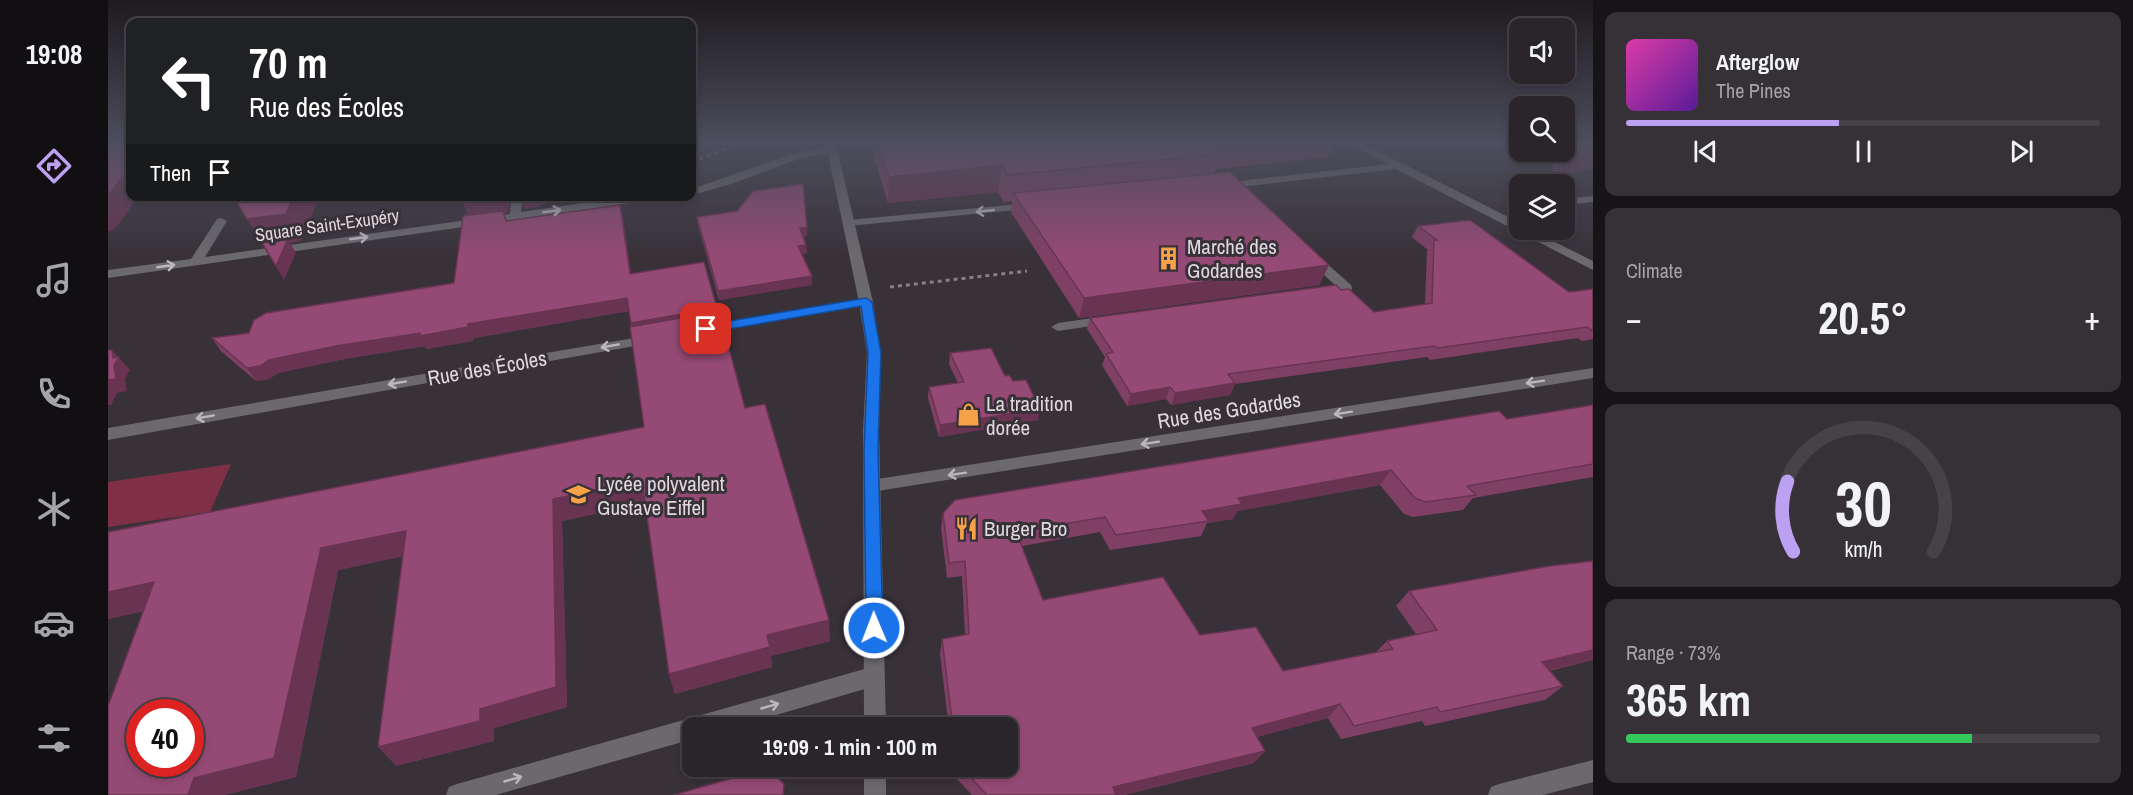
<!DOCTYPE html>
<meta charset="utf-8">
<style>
:root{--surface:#2a252a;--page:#363136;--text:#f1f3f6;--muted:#a5a5a8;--line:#464247;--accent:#bca0f2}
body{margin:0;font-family:"Archivo Narrow",sans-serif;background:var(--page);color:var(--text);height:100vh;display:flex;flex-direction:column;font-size:22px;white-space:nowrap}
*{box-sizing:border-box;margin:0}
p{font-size:20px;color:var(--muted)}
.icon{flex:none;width:33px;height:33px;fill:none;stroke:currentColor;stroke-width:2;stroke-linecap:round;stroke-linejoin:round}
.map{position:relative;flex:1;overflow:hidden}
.side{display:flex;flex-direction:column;gap:12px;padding:12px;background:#171417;width:540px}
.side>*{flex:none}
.guide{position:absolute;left:18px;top:18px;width:570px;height:183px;border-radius:12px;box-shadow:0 3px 9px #0003,0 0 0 2px var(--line);background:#202124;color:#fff;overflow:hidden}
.buttons{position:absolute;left:1401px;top:18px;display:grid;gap:12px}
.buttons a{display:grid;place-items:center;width:66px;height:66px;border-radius:12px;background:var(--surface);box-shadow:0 3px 9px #0003,0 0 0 2px var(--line);font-size:30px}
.speed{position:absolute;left:18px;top:699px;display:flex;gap:12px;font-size:30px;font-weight:700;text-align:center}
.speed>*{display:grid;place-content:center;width:78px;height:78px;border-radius:50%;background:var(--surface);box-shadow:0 3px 9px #0003,0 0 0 2px var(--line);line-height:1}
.speed .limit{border:9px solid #d22;background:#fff;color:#111}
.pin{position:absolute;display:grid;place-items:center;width:51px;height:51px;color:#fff;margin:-26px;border-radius:12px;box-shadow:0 3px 9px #0006}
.me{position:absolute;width:66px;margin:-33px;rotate:359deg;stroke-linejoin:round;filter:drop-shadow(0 0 4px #0008)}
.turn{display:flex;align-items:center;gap:21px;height:126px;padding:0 24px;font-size:27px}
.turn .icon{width:78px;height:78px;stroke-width:2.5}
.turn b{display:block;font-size:42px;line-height:51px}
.then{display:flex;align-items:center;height:57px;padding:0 24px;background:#0003;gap:12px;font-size:22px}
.big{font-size:45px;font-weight:800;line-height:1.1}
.side .card{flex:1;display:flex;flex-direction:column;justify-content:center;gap:9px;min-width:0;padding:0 21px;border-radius:12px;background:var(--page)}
.side .dial{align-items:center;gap:0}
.dial svg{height:156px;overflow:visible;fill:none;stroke:var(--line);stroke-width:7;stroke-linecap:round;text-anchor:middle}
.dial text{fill:var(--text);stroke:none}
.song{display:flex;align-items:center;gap:18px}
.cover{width:72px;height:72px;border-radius:9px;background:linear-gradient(135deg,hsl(320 70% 55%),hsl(270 70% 35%))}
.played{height:6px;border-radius:3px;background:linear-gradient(90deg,var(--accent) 45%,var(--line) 45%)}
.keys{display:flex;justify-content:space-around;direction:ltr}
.heat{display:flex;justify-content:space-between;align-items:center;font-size:33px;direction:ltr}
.charge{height:9px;border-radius:4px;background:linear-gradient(90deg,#34c759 73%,var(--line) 0)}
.trip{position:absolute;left:574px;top:717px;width:336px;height:60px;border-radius:12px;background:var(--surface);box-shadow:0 3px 9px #0003,0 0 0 2px var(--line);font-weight:800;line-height:60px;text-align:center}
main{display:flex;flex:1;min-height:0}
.menu{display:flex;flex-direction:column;width:108px;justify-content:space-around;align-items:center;background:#110f11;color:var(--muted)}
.menu .icon{width:42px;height:42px}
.menu .selected{color:var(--accent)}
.menu b{font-size:27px;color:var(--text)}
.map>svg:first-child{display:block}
.green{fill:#7f3046}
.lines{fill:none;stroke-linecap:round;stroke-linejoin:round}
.path{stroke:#868086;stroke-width:3;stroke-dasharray:4 4;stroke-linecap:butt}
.service{fill:#6b696d;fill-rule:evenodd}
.minor{fill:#6b696d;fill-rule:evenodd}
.tertiary{fill:#6b696d;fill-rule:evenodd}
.wall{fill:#804065}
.shaded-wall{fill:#683452}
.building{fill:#954a75;stroke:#683452;stroke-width:1.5;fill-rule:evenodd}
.oneway{stroke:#bcb7bc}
.route{fill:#1a73e8;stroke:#114b97;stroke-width:1.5}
.labels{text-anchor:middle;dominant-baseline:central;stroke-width:6;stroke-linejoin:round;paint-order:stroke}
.far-street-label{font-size:18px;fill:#ded9de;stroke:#383138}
.poi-label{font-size:21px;fill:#ded9de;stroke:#383138;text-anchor:start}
.street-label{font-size:21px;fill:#ded9de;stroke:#383138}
</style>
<main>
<nav class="menu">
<b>19:08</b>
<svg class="icon selected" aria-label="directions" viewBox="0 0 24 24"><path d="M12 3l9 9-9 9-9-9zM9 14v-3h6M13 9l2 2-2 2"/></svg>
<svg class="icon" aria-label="music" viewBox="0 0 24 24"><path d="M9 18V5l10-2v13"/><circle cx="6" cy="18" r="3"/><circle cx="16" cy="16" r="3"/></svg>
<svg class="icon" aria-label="phone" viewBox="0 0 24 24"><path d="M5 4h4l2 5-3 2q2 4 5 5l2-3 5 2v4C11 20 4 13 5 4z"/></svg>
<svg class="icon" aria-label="climate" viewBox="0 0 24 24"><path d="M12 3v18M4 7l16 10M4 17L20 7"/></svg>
<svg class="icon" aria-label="car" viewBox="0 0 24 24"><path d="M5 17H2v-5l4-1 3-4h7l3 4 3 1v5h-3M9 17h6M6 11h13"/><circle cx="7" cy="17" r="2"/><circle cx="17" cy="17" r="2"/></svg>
<svg class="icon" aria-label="filters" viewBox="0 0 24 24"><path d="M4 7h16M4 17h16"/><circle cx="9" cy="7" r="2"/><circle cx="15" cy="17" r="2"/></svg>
</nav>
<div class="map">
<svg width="1485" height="795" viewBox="0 0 1485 795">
<rect width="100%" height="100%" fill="#383138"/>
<polygon class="green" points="123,464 102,512 0,527 0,482"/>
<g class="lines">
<g class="path">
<polyline points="584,162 629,144"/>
<polyline points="782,287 919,271"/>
</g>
<g class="service">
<polygon points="724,146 729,149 728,151 691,159 623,184 584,195 584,189 684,154"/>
<polygon points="403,196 415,196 413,212 523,196 555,196 550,199 0,278 0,270 83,259 109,219 113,218 119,221 97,257 402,214"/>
<polygon points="1204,253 1208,254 1243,285 1244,288 1243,291 1208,295 1207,292 1208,289 1228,286 1200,260 1200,254"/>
<polygon points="999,316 1004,317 1006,320 1004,323 950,331 943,327 950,323"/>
</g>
<g class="minor">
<polygon points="1243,144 1256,144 1412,223 1412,230 1423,230 1485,261 1485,270 1288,169 1115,189 1110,186 1115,183 1280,164"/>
<polygon points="1485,196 1485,202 1456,205 1456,199"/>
<polygon points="924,203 928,204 928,208 740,226 734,223 740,220"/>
<polygon points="758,298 763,299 765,302 763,305 597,333 590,329 597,325"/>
<polygon points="544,335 551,339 549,342 0,440 0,428"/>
<polygon points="1485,368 1485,378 763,492 757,491 755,486 757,481 763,480"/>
<polygon points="767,666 774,669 777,676 774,683 767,686 624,728 585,728 585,739 388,795 338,795 341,787 349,784"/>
<polygon points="1485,760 1485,782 1435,795 1380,795 1383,787 1391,784"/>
</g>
<g class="tertiary">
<polygon points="718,144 728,144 765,302 773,353 771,431 778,728 756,728 755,431 759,353 751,302"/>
<rect x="756" y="766" width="22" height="29"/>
</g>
</g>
<g class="wall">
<polygon points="762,144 1226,144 1220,157 1108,169 1106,173 1221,265 1211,285 971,318 903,212 904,201 896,202 890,192 780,203"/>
<polygon points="1456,144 1485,144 1485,169 1446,174 1443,152 1456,152"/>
<polygon points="353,196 400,212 396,213 399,221 515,218 523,274 609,308 637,408 722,641 663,656 664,667 567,694 561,674 537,503 454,521 459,707 386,728 386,741 288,766 294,556 230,570 188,777 116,795 0,795 35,611 0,619 0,532 536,427 521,311 366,338 365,341 318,349 317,346 236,359 170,373 161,379 148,381 113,351 104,338 141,333 346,283 360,215"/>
<polygon points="589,217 699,236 695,237 698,245 699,253 694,254 704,276 704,285 611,300 590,225"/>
<polygon points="1310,226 1461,292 1485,289 1485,339 1474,341 1470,338 1322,360 1319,357 1127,384 1122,395 1063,405 1058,399 1019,406 994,365 997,357 979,329 982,318 1233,290 1266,312 1317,304 1319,251 1320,250 1304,237"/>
<polygon points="842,353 897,376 905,381 930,420 831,437 820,398 821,387 850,383 841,364"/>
<polygon points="1485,405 1485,477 1365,498 1355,510 1305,517 1296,514 1272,485 1129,511 1125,519 1099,523 1093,536 1002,550 992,532 914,546 935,600 1092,635 1175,671 1268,652 1279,641 1308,634 1288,606 1301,591 1485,561 1485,660 1441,671 1455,686 1437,700 1317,726 1314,721 1233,739 1220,718 1149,737 1146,763 1016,795 864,795 846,776 845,766 900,766 900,728 841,728 832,654 834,639 857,635 854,576 839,578 833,528 835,513"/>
</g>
<g class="shaded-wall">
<polygon points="1485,145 1485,169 1446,174 1463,148"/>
<polygon points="894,165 890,192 780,203 781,177"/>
<polygon points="22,167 22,196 31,196 7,229 0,232 0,196"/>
<polygon points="186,196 210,196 211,198 193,241 182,243 188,253 176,280 139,219"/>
<polygon points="353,196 403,196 400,212 396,213 400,223 361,218"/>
<polygon points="412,196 458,196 429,207 416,209"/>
<polygon points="512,205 515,218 525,287 522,274"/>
<polygon points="699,227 699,236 692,237 692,228"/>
<polygon points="698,245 699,253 691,255 690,246"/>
<polygon points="1221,265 1211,285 971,318 976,298"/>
<polygon points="704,276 704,285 611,300 610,291"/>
<polygon points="519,298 522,311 366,338 365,341 318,349 317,346 236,359 170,373 161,379 148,381 139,368 161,360 228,346"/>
<polygon points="609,308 611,321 526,336 523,323"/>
<polygon points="4,350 22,370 17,379 19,391 9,393 3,405 0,405 0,380 5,358"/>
<polygon points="1127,383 1122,395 1063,405 1067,393"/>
<polygon points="1062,387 1058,399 1019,406 1023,394"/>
<polygon points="932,409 930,420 831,437 832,425"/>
<polygon points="1283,470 1272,485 1129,511 1125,519 1099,523 1101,521 1094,511 1130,498"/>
<polygon points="534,480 540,502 454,521 459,707 386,728 386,741 288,766 270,747 372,709 445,499"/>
<polygon points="298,531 312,553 230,570 188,777 116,795 78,795 86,778 213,548"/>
<polygon points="46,582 69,604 0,619 0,592"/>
<polygon points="721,620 722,641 663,656 664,667 567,694 561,674 659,635"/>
<polygon points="1485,650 1485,660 1417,676 1434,662"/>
<polygon points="1232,704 1220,718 1134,741 1144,728"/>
<polygon points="1157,751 1146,763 1016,795 1000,795 1005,787"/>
</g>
<g class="building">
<polygon points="0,144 22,144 22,167 0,196"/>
<polygon points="770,144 1107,144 1102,144 1113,154 900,175 894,165 781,177"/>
<polygon points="1463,144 1485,144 1485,145 1463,148"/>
<polygon points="1122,172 1221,265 976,298 905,193"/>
<polygon points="695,184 699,227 692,228 698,245 690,246 704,276 610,291 589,217 629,211 645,191"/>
<polygon points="125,196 186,196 178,214 139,219"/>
<polygon points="512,205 522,274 596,262 609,308 523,323 519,298 360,324 360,327 312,336 312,333 228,346 161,360 152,366 139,368 104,338 141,333 146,320 158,313 346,283 355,216 395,211 398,221"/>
<polygon points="1362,220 1461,292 1485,289 1485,329 1483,330 1479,327 1330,348 1326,346 1120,374 1127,383 1067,393 1062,387 1023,394 998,354 1005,352 982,318 1228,285 1233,290 1241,289 1266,312 1324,303 1326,240 1329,240 1310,226"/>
<polygon points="180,239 168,266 154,243"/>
<path d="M611,311L637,408L657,404L721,620L659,635L662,647L561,674L534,480L445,499L448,687L372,709V721L270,747L298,531L213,548L166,758L86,778L80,795H0V706L46,582L0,592V532L536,427L522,327ZM32,712H82V764H32Z"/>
<polygon points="883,348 897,376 901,375 905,381 918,380 932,409 832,425 821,387 856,382 842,353"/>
<polygon points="0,350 4,350 5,358 11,357 6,366 8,379 0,380"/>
<polygon points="1485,405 1485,464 1359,486 1368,495 1317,502 1307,498 1283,470 1130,498 1134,504 1094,511 1101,521 1008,535 997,517 908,532 935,600 1055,577 1092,635 1148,627 1175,671 1285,649 1279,641 1329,630 1301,591 1442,566 1485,561 1485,650 1434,662 1455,686 1332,712 1329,707 1246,726 1232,704 1144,728 1157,751 1005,787 1008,795 879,795 852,766 900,766 900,728 845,728 834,639 861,634 857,561 841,563 835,513 847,500 1391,411 1399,419"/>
<polygon points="659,768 676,784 675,795 566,795"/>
</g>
<defs><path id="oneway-shaft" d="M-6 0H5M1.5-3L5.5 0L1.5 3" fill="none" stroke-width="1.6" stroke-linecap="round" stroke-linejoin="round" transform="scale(1.5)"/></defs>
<g class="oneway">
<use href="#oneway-shaft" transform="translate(444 211) rotate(-8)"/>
<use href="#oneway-shaft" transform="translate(877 211) rotate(174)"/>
<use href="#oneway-shaft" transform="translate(251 238) rotate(-8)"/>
<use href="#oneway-shaft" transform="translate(58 266) rotate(-8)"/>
<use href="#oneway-shaft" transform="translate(502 346) rotate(170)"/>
<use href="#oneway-shaft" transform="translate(1427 382) rotate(171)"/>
<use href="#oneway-shaft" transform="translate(289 383) rotate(170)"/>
<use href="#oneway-shaft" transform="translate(1235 413) rotate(171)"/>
<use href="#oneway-shaft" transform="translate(97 417) rotate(170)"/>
<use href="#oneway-shaft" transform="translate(1042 443) rotate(171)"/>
<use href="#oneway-shaft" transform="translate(849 474) rotate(171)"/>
<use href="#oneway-shaft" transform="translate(662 706) rotate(-16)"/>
<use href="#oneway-shaft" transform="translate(405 779) rotate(-16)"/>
</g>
<linearGradient id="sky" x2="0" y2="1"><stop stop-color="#1f1b1f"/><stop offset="0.56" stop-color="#4d4e5e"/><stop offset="1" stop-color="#4d4e5e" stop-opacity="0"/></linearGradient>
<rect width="1485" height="255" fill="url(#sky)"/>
<polygon class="route" points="758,298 764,302 773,353 770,449 775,628 773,634 766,636 760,634 758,628 756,449 760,353 753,306 598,333 592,329 598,325"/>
<defs>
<symbol id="building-bare" viewBox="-9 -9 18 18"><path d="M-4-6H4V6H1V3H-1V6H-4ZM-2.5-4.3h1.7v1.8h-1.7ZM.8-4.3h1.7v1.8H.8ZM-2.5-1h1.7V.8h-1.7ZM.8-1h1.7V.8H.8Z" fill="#f6a248" stroke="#383138" stroke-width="2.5" paint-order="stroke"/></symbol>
<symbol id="shop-bare" viewBox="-9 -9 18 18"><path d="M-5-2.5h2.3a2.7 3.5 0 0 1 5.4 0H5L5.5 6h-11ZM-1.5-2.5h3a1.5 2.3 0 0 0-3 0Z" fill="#f6a248" stroke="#383138" stroke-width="2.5" paint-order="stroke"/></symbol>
<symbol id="school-bare" viewBox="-9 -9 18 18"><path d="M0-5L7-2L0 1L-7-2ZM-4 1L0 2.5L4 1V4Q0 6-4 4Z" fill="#f6a248" stroke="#383138" stroke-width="2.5" paint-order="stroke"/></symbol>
<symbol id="restaurant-bare" viewBox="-9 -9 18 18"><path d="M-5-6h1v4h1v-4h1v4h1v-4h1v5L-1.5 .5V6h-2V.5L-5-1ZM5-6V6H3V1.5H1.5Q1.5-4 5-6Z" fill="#f6a248" stroke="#383138" stroke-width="2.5" paint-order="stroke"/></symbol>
</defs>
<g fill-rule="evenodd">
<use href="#building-bare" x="1044" y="242" width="33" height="33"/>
<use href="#shop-bare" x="844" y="398" width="33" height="33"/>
<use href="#school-bare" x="454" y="478" width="33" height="33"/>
<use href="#restaurant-bare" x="842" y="512" width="33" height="33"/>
</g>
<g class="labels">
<g class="far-street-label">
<text transform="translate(219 225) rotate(-8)">Square Saint-Exupéry</text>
</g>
<g class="poi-label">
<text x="1079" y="246">Marché des<tspan x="1079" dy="24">Godardes</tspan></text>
<text x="878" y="403">La tradition<tspan x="878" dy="24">dorée</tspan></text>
<text x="489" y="483">Lycée polyvalent<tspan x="489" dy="24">Gustave Eiffel</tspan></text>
<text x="876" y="528">Burger Bro</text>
</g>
<g class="street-label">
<text transform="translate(379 368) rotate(-10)">Rue des Écoles</text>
<text transform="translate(1121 410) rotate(-9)">Rue des Godardes</text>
</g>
</g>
</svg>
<div class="buttons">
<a><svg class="icon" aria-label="sound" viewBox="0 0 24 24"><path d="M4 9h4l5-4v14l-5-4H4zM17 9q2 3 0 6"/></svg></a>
<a><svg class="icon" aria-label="search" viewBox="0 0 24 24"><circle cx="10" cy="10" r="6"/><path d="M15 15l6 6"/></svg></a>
<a><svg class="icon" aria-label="layers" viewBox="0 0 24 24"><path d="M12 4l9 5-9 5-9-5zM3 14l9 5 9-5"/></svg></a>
</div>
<div class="speed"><div class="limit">40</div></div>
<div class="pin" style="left:598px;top:329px;background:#d93025"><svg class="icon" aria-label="arrive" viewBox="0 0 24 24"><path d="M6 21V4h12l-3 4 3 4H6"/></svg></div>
<svg class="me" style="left:766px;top:628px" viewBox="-20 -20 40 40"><circle r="17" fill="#1a73e8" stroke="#fff" stroke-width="3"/><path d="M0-11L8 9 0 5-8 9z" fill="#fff"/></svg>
<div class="trip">19:09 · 1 min · 100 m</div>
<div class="guide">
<div class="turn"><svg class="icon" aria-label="left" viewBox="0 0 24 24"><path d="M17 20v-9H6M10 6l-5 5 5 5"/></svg><div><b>70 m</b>Rue des Écoles</div></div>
<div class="then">Then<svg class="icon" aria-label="arrive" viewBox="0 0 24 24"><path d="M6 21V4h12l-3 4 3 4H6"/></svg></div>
</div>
</div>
<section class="side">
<div class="card">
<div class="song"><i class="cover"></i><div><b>Afterglow</b><p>The Pines</p></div></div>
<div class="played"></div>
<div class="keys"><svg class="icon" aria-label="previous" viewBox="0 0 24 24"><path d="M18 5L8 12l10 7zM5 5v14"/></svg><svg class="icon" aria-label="pause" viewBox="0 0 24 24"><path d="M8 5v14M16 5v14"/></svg><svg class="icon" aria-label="next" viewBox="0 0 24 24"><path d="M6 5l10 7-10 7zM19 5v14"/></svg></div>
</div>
<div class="card"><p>Climate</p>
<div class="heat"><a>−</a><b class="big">20.5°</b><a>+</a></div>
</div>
<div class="card dial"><svg viewBox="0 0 100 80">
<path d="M14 69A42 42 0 1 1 86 69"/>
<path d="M14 69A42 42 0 0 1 11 33" stroke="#bca0f2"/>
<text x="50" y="56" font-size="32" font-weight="700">30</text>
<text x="50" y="72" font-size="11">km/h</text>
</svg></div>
<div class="card"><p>Range · 73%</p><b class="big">365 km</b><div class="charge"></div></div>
</section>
</main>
